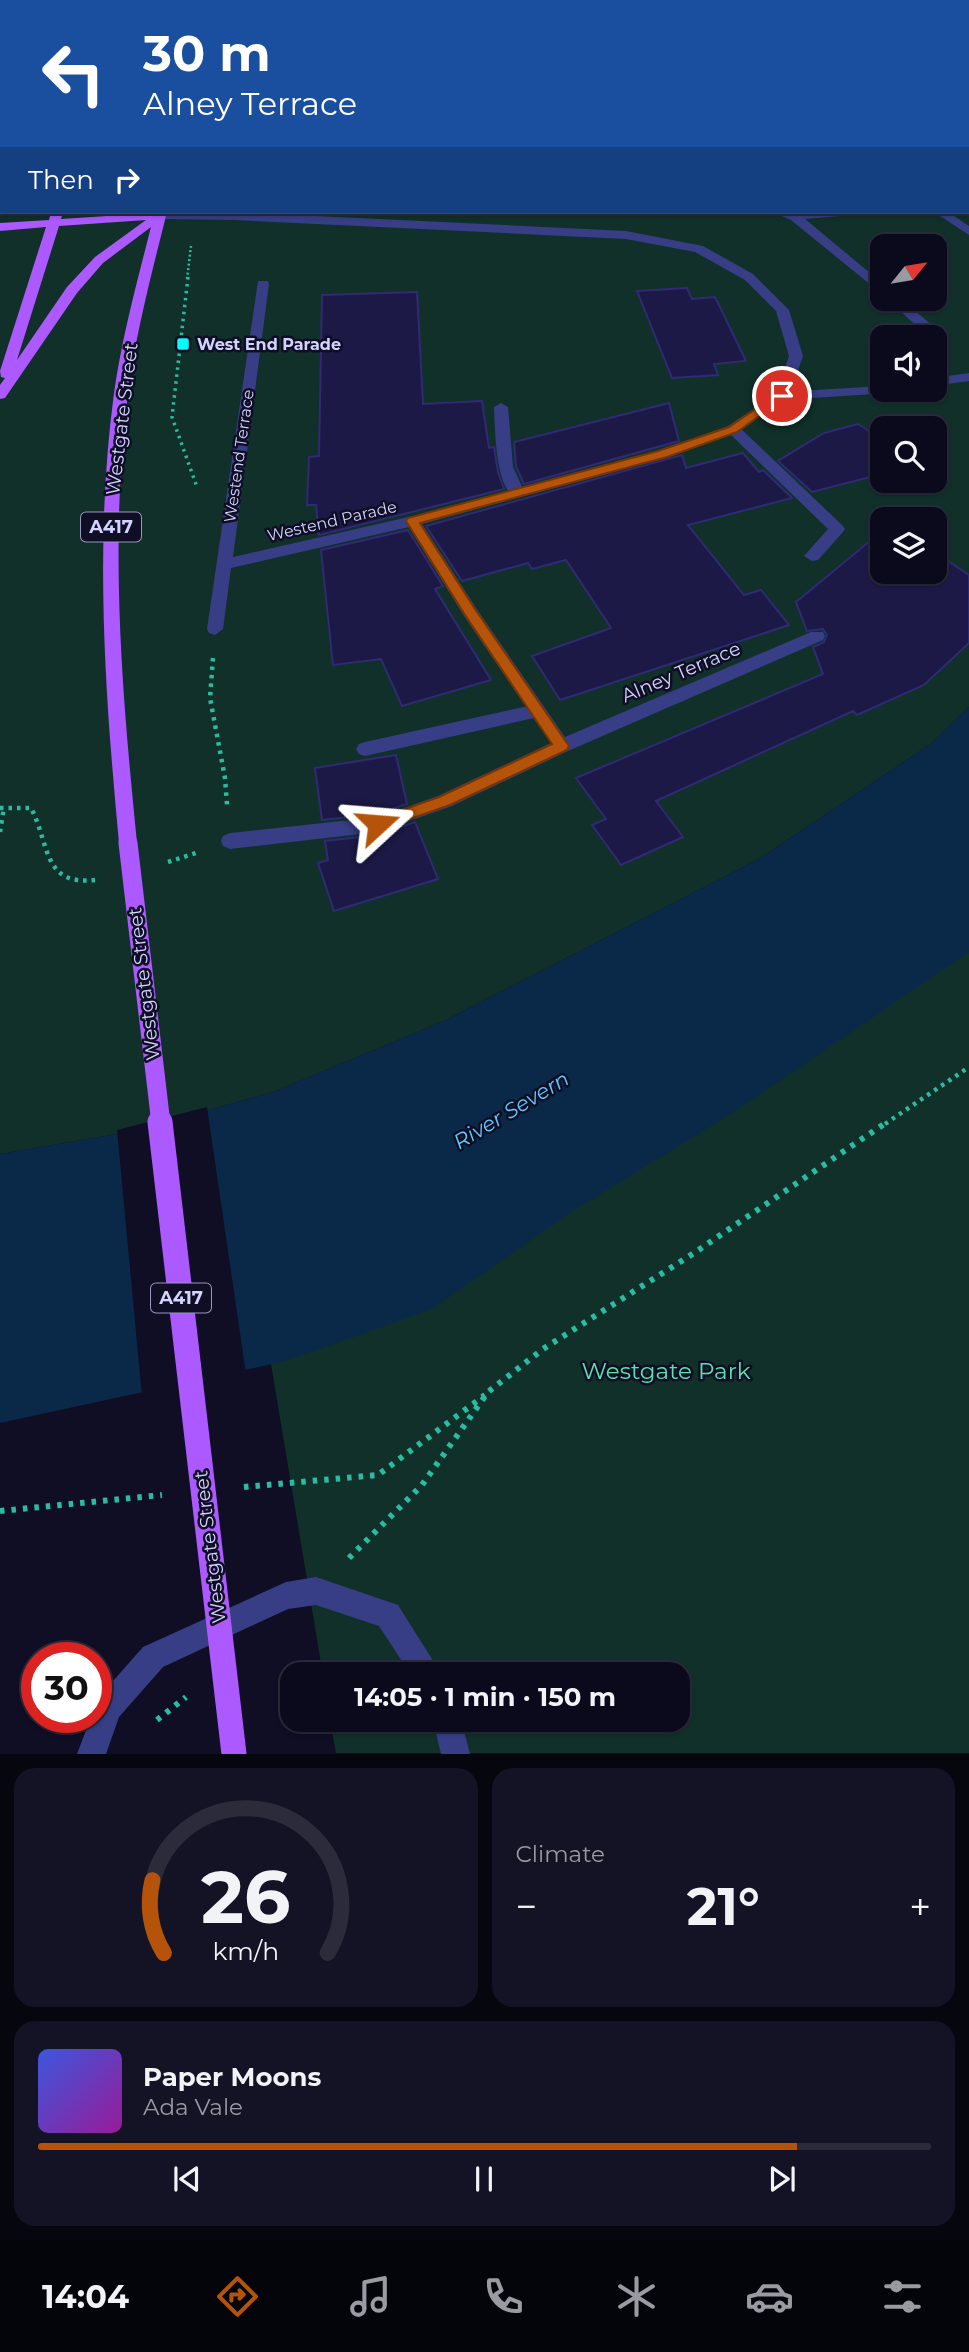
<!DOCTYPE html>
<meta charset="utf-8">
<style>
:root{--surface:#0b0a1c;--page:#141325;--text:#f1f3f6;--muted:#9a9aa3;--line:#2b2b3b;--accent:#b45309}
body{margin:0;font-family:Montserrat,sans-serif;background:var(--page);color:var(--text);height:100vh;display:flex;flex-direction:column;font-size:26px;white-space:nowrap}
*{box-sizing:border-box;margin:0}
p{font-size:23px;color:var(--muted)}
.icon{flex:none;width:38px;height:38px;fill:none;stroke:currentColor;stroke-width:2;stroke-linecap:round;stroke-linejoin:round}
.map{position:relative;height:1754px;overflow:hidden}
.panel{display:flex;flex-direction:column;gap:14px;padding:14px;background:#06060f;flex:1}
.panel>*{flex:none}
.guide{position:absolute;left:0px;top:0px;width:970px;height:214px;box-shadow:0 2px 5px #0004,0 0 0 2px var(--line);background:#1a4fa0;color:#fff;overflow:hidden}
.needle{width:46px;rotate:60deg}
.controls{position:absolute;left:870px;top:234px;display:grid;gap:14px}
.controls a{display:grid;place-items:center;width:77px;height:77px;border-radius:14px;background:var(--surface);box-shadow:0 2px 5px #0004,0 0 0 2px var(--line);font-size:35px}
.speed{position:absolute;left:21px;top:1642px;display:flex;gap:14px;font-size:35px;font-weight:700;text-align:center}
.speed>*{display:grid;place-content:center;width:91px;height:91px;border-radius:50%;background:var(--surface);box-shadow:0 2px 5px #0004,0 0 0 2px var(--line);line-height:1}
.speed .limit{border:10px solid #d22;background:#fff;color:#111}
.pin{position:absolute;display:grid;place-items:center;width:60px;height:60px;color:#fff;margin:-30px;border:4px solid #fff;border-radius:50%;box-shadow:0 2px 7px #0007}
.me{position:absolute;width:77px;margin:-38px;rotate:71deg;stroke-linejoin:round;filter:drop-shadow(0 0 5px #0008)}
.turn{display:flex;align-items:center;gap:24px;height:147px;padding:0 28px;font-size:32px}
.turn .icon{width:91px;height:91px;stroke-width:2.5}
.turn b{display:block;font-size:49px;line-height:60px}
.then{display:flex;align-items:center;height:66px;padding:0 28px;background:#0003;gap:14px;font-size:26px}
.big{font-size:52px;font-weight:700;line-height:1.1}
.panel .widget{flex:1;display:flex;flex-direction:column;justify-content:center;gap:10px;min-width:0;padding:0 24px;border-radius:21px;background:var(--page)}
.panel .dial{align-items:center;gap:0}
.dial svg{height:182px;overflow:visible;fill:none;stroke:var(--line);stroke-width:7;stroke-linecap:round;text-anchor:middle}
.dial text{fill:var(--text);stroke:none}
.song{display:flex;align-items:center;gap:21px}
.cover{width:84px;height:84px;border-radius:10px;background:linear-gradient(135deg,hsl(230 70% 55%),hsl(300 70% 35%))}
.played{height:7px;border-radius:4px;background:linear-gradient(90deg,var(--accent) 85%,var(--line) 85%)}
.keys{display:flex;justify-content:space-around;direction:ltr}
.heat{display:flex;justify-content:space-between;align-items:center;font-size:38px;direction:ltr}
.panel .tiles{flex:1;display:grid;gap:14px;grid-template-columns:1fr 1fr}
.widget:last-child{grid-column:span 2}
.trip{position:absolute;left:280px;top:1662px;width:410px;height:70px;border-radius:21px;background:var(--surface);box-shadow:0 2px 5px #0004,0 0 0 2px var(--line);font-weight:700;line-height:70px;text-align:center}
.menu{display:flex;height:112px;justify-content:space-around;align-items:center;background:#04040b;color:var(--muted)}
.menu .icon{width:49px;height:49px}
.menu .active{color:var(--accent)}
.menu b{font-size:32px;color:var(--text)}
.map>svg:first-child{display:block}
.green{fill:#11302a;fill-rule:evenodd}
.water{fill:#0a2948}
.pier{fill:#0f0e25}
.building{fill:#1c1947;stroke:#2f2a74;stroke-width:2}
.lines{fill:none;stroke-linecap:round;stroke-linejoin:round}
.path-far3{stroke:#2abba0;stroke-width:2.5;stroke-dasharray:2 2.5;stroke-linecap:butt}
.path-far2{stroke:#2abba0;stroke-width:3.5;stroke-dasharray:2.5 4.5;stroke-linecap:butt}
.path-far1{stroke:#2abba0;stroke-width:4.5;stroke-dasharray:3.5 5;stroke-linecap:butt}
.path{stroke:#2abba0;stroke-width:6;stroke-dasharray:4.5 7;stroke-linecap:butt}
.service{fill:#373e86;fill-rule:evenodd}
.minor{fill:#373e86;fill-rule:evenodd}
.primary{fill:#ac59ff;fill-rule:evenodd}
.primary-bridge-far1{stroke:#ac59ff;stroke-width:19}
.primary-bridge{stroke:#ac59ff;stroke-width:25}
.route{fill:#b45309;stroke:#753606;stroke-width:2}
.poi-dot{fill:#00fdf6;stroke:#0f0e25;stroke-width:2.5}
.labels{text-anchor:middle;dominant-baseline:central;stroke-width:5;stroke-linejoin:round;paint-order:stroke}
.far-poi-label{font-size:16px;font-weight:bold;fill:#d2d3ff;stroke:#0f0e25;text-anchor:start}
.far-street-label{font-size:16px;fill:#d2d3ff;stroke:#0f0e25}
.shield{fill:#0f0e25;stroke:#9898be;stroke-width:2}
.shield-label{font-size:18px;font-weight:bold;fill:#d2d3ff}
.street-label{font-size:19px;fill:#d2d3ff;stroke:#0f0e25}
.water-label{font-size:21px;font-style:italic;fill:#60caff;stroke:#0f0e25}
.near-park-label{font-size:23px;fill:#59e4af;stroke:#0f0e25}
</style>
<div class="map">
<svg width="969" height="1754" viewBox="0 0 969 1754">
<rect width="100%" height="100%" fill="#0f0e25"/>
<g class="green">
<path d="M0,0H969V707L932,743L759,859L444,1021L273,1092L135,1131L0,1154ZM2,2H968V212H2ZM882,247H934V299H882ZM882,338H934V390H882ZM882,429H934V481H882ZM882,520H934V572H882Z"/>
<polygon points="969,824 969,1753 336,1753 330,1720 677,1720 677,1675 323,1675 248,1226"/>
</g>
<polygon class="water" points="969,707 969,952 737,1110 573,1211 432,1309 286,1361 0,1423 0,1154 135,1131 273,1092 444,1021 759,859 932,743"/>
<polygon class="pier" points="207,1107 246,1374 142,1396 117,1130"/>
<g class="building">
<polygon points="687,288 692,299 715,297 746,361 714,364 718,375 672,378 637,291"/>
<polygon points="417,292 423,404 482,401 489,448 494,447 498,472 504,489 319,535 316,505 307,505 309,457 319,456 322,295"/>
<polygon points="669,403 679,441 524,484 516,466 514,442"/>
<polygon points="858,424 882,439 882,474 812,492 778,461 824,433"/>
<polygon points="743,453 759,472 763,470 792,498 688,525 744,595 761,590 789,625 560,700 532,656 611,628 566,560 532,569 528,563 462,581 426,526 682,455 686,468"/>
<polygon points="408,530 443,586 435,589 491,680 402,706 381,659 333,665 321,550"/>
<polygon points="882,531 882,572 934,572 934,552 969,575 969,643 924,685 857,715 853,711 656,801 683,837 621,865 592,825 606,819 576,778 823,674 813,647 824,642 827,635 823,629 807,631 796,602"/>
<polygon points="396,755 407,804 377,814 322,820 315,768"/>
<polygon points="415,822 438,879 334,911 318,863 328,860 325,841 378,835"/>
</g>
<g class="lines">
<g class="path-far3">
<polyline points="460,2 464,0"/>
<polyline points="187,279 191,246"/>
</g>
<polyline class="path-far2" points="188,277 172,417 197,487"/>
<g class="path-far1">
<polyline points="213,658 210,698 225,778 227,805"/>
<path d="M0,808H31C50,844 42,886 95,880"/>
<polyline points="0,832 4,807"/>
<polyline points="168,862 196,853"/>
<polyline points="885,1124 969,1067"/>
</g>
<g class="path">
<polyline points="244,1487 378,1475 485,1395"/>
<polyline points="0,1511 162,1495"/>
<polyline points="349,1558 422,1485 488,1392 543,1349 691,1255 887,1122"/>
<polyline points="157,1720 186,1697"/>
</g>
<g class="service">
<polygon points="772,212 846,212 840,216 805,219 882,283 882,294 791,220"/>
<polygon points="934,212 948,212 969,226 969,235"/>
<polygon points="887,299 901,299 933,326 938,338 936,341 934,338 924,338 922,331"/>
<polygon points="934,342 939,343 944,353 941,366 934,370"/>
<polygon points="969,373 969,381 934,386 934,378"/>
<polygon points="882,386 882,390 891,390 889,393 782,400 775,396 782,392"/>
<path d="M501,403L508,407L513,467L525,493L517,498C495,491 495,427 494,407Z"/>
<polygon points="733,425 738,426 842,525 845,529 842,533 818,560 812,561 804,556 828,529 728,432 726,429 728,426"/>
<polygon points="537,704 543,706 546,711 543,716 365,756 359,754 356,749 359,744 365,742"/>
<polygon points="316,1577 398,1605 442,1675 411,1675 379,1626 316,1605 288,1609 163,1667 119,1717 106,1754 77,1754 91,1717 96,1717 98,1698 143,1647 286,1582"/>
<polygon points="433,1720 461,1720 470,1754 441,1754"/>
</g>
<polygon class="minor" points="156,212 235,212 626,231 703,246 753,274 789,310 803,356 789,396 738,432 668,457 422,524 476,608 565,737 811,632 823,632 825,636 823,640 568,751 452,806 378,832 230,849 223,846 221,841 223,836 230,833 378,817 438,796 551,743 464,616 409,527 231,568 223,629 215,635 209,633 207,629 258,281 268,281 269,284 233,557 413,516 658,451 728,426 776,394 789,356 776,311 745,280 695,252 626,239 235,220 160,219 154,215"/>
<g class="primary">
<polygon points="189,0 199,0 188,2"/>
<polygon points="238,0 248,0 237,2"/>
<polygon points="0,159 2,159 0,166"/>
<rect x="0" y="196" width="2" height="8"/>
<path d="M51,212H63L61,219L167,212C152,272 136,332 128,393C109,543 122,693 137,843L135,848L128,851L121,848L119,843C105,693 94,543 114,393C122,337 137,282 151,227L103,263L77,293L5,398L0,399V385L5,378L1,377L0,371L46,227L0,231V223L49,220ZM146,220L95,257L67,287L17,360L59,226Z"/>
</g>
<polyline class="primary-bridge-far1" points="128,843 161,1124"/>
<polyline class="primary-bridge" points="160,1122 234,1754"/>
</g>
<polygon class="route" points="777,394 787,396 737,432 667,457 420,523 475,609 569,746 567,750 450,805 378,830 373,828 370,824 373,820 439,797 552,744 465,615 406,521 408,518 658,451 729,427"/>
<rect class="poi-dot" x="176" y="337" width="14" height="14" rx="3.5"/>
<g class="labels">
<g class="far-poi-label">
<text x="197" y="344">West End Parade</text>
</g>
<g class="far-street-label">
<text transform="translate(239 456) rotate(-82)">Westend Terrace</text>
<text transform="translate(332 521) rotate(-13)">Westend Parade</text>
</g>
<g class="shield">
<rect x="81" y="512.5" width="60" height="29" rx="5"/>
<rect x="151" y="1283.5" width="60" height="29" rx="5"/>
</g>
<g class="shield-label">
<text x="111" y="527">A417</text>
<text x="181" y="1298">A417</text>
</g>
<g class="street-label">
<text transform="translate(122 419) rotate(-83)">Westgate Street</text>
<text transform="translate(681 672) rotate(-23)">Alney Terrace</text>
<text transform="translate(144 984) rotate(-97)">Westgate Street</text>
<text transform="translate(210 1547) rotate(-97)">Westgate Street</text>
</g>
<g class="water-label">
<text transform="translate(511 1110) rotate(-31)">River Severn</text>
</g>
<g class="near-park-label">
<text x="666" y="1371">Westgate Park</text>
</g>
</g>
</svg>
<div class="controls">
<a><svg class="needle" viewBox="-14 -14 28 28"><path d="M0-13l5 13h-10z" fill="#e53935"/><path d="M0 13l5-13h-10z" fill="#9a9aa3"/></svg></a>
<a><svg class="icon" aria-label="sound" viewBox="0 0 24 24"><path d="M4 9h4l5-4v14l-5-4H4zM17 9q2 3 0 6"/></svg></a>
<a><svg class="icon" aria-label="search" viewBox="0 0 24 24"><circle cx="10" cy="10" r="6"/><path d="M15 15l6 6"/></svg></a>
<a><svg class="icon" aria-label="layers" viewBox="0 0 24 24"><path d="M12 4l9 5-9 5-9-5zM3 14l9 5 9-5"/></svg></a>
</div>
<div class="speed"><div class="limit">30</div></div>
<div class="pin" style="left:782px;top:396px;background:#d93025"><svg class="icon" aria-label="arrive" viewBox="0 0 24 24"><path d="M6 21V4h12l-3 4 3 4H6"/></svg></div>
<svg class="me" style="left:378px;top:824px" viewBox="-20 -20 40 40"><path d="M0-17L14 15 0 8-14 15z" fill="#b45309" stroke="#fff" stroke-width="4"/></svg>
<div class="trip">14:05 · 1 min · 150 m</div>
<div class="guide">
<div class="turn"><svg class="icon" aria-label="left" viewBox="0 0 24 24"><path d="M17 20v-9H6M10 6l-5 5 5 5"/></svg><div><b>30 m</b>Alney Terrace</div></div>
<div class="then">Then<svg class="icon" aria-label="right" viewBox="0 0 24 24"><path d="M7 20v-9h11M14 6l5 5-5 5"/></svg></div>
</div>
</div>
<section class="panel">
<div class="tiles">
<div class="widget dial"><svg viewBox="0 0 100 80">
<path d="M14 69A42 42 0 1 1 86 69"/>
<path d="M14 69A42 42 0 0 1 9 37" stroke="#b45309"/>
<text x="50" y="56" font-size="32" font-weight="700">26</text>
<text x="50" y="72" font-size="11">km/h</text>
</svg></div>
<div class="widget"><p>Climate</p>
<div class="heat"><a>−</a><b class="big">21°</b><a>+</a></div>
</div>
<div class="widget">
<div class="song"><i class="cover"></i><div><b>Paper Moons</b><p>Ada Vale</p></div></div>
<div class="played"></div>
<div class="keys"><svg class="icon" aria-label="previous" viewBox="0 0 24 24"><path d="M18 5L8 12l10 7zM5 5v14"/></svg><svg class="icon" aria-label="pause" viewBox="0 0 24 24"><path d="M8 5v14M16 5v14"/></svg><svg class="icon" aria-label="next" viewBox="0 0 24 24"><path d="M6 5l10 7-10 7zM19 5v14"/></svg></div>
</div>
</div>
</section>
<nav class="menu">
<b>14:04</b>
<svg class="icon active" aria-label="directions" viewBox="0 0 24 24"><path d="M12 3l9 9-9 9-9-9zM9 14v-3h6M13 9l2 2-2 2"/></svg>
<svg class="icon" aria-label="music" viewBox="0 0 24 24"><path d="M9 18V5l10-2v13"/><circle cx="6" cy="18" r="3"/><circle cx="16" cy="16" r="3"/></svg>
<svg class="icon" aria-label="phone" viewBox="0 0 24 24"><path d="M5 4h4l2 5-3 2q2 4 5 5l2-3 5 2v4C11 20 4 13 5 4z"/></svg>
<svg class="icon" aria-label="climate" viewBox="0 0 24 24"><path d="M12 3v18M4 7l16 10M4 17L20 7"/></svg>
<svg class="icon" aria-label="car" viewBox="0 0 24 24"><path d="M5 17H2v-5l4-1 3-4h7l3 4 3 1v5h-3M9 17h6M6 11h13"/><circle cx="7" cy="17" r="2"/><circle cx="17" cy="17" r="2"/></svg>
<svg class="icon" aria-label="filters" viewBox="0 0 24 24"><path d="M4 7h16M4 17h16"/><circle cx="9" cy="7" r="2"/><circle cx="15" cy="17" r="2"/></svg>
</nav>
